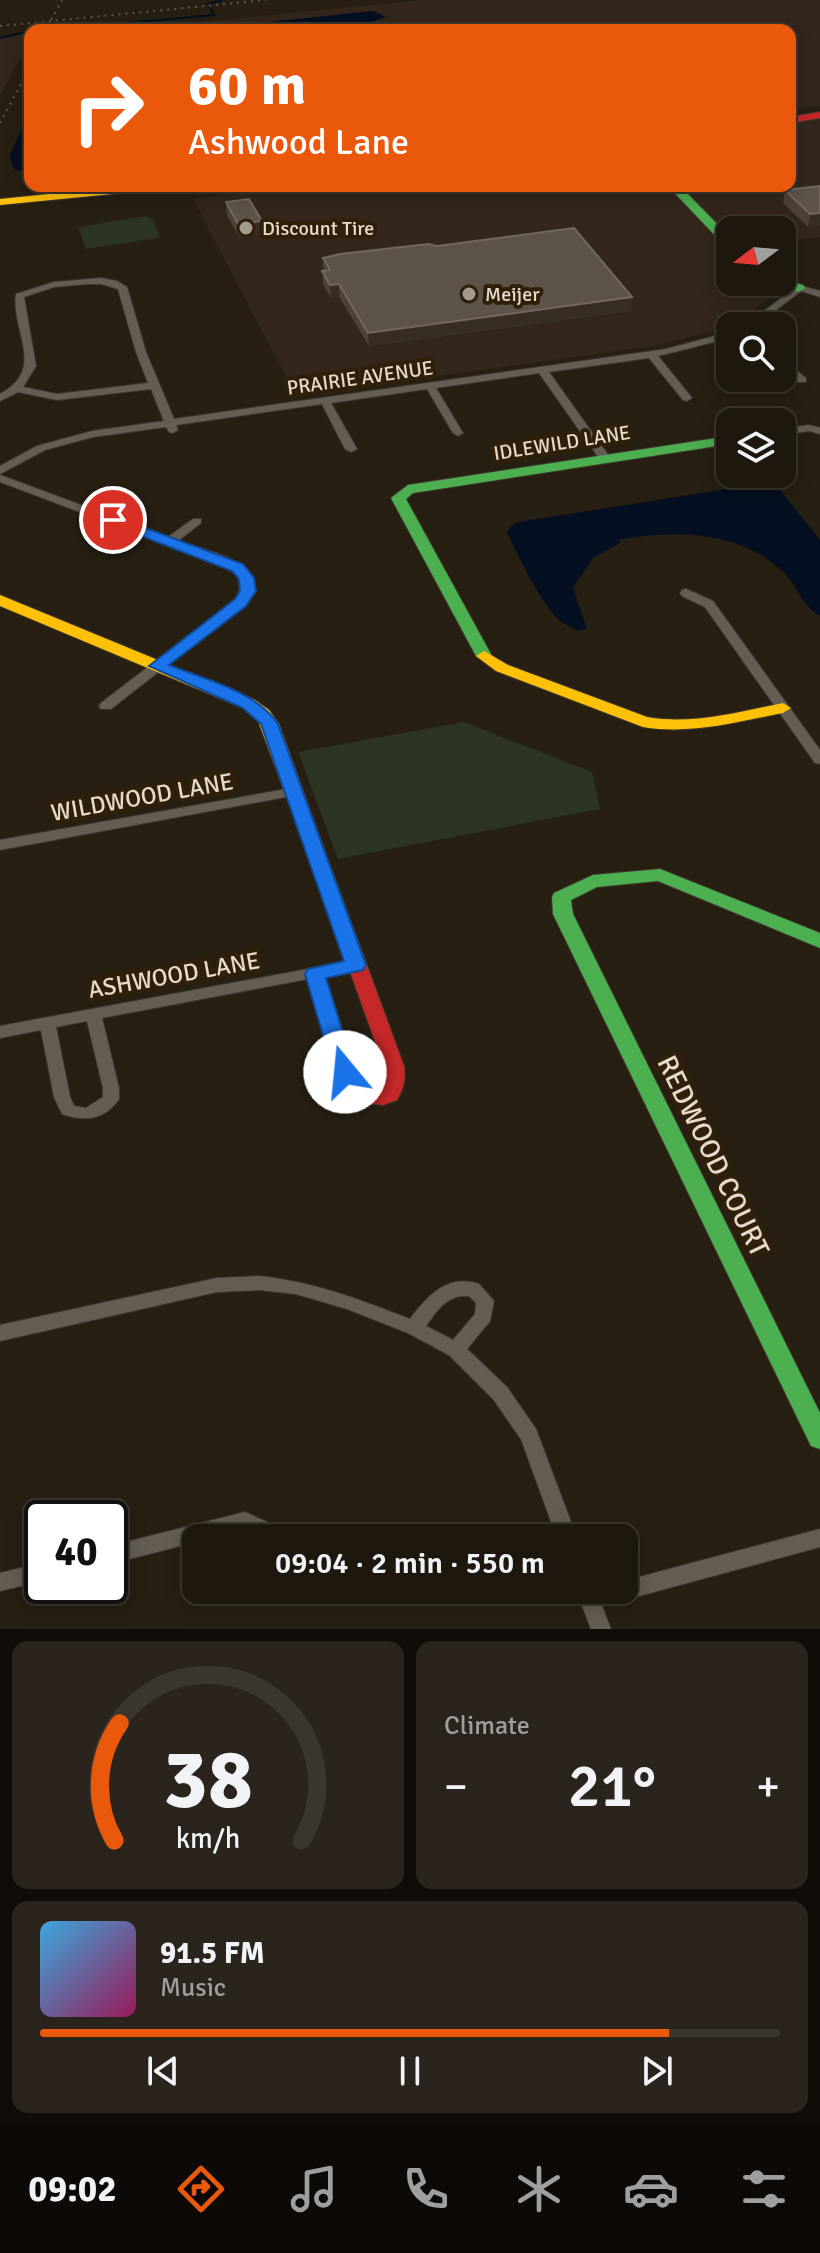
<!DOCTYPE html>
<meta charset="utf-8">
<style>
:root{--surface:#1d170e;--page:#2a241c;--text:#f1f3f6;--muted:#a09f9e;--line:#3b362e;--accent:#ea580c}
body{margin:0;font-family:Signika,sans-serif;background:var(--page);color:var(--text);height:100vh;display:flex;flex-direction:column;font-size:30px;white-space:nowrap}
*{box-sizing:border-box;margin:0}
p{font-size:26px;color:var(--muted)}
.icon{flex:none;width:44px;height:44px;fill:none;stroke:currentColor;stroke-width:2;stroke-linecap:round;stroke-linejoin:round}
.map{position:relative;height:1629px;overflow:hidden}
.details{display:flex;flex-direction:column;gap:12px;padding:12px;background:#100d08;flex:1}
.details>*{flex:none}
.banner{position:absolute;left:24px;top:24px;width:772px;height:168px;border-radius:16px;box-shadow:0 4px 20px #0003,0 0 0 2px var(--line);background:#ea580c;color:#fff;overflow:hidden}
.needle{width:52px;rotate:254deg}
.buttons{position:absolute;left:716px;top:216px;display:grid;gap:16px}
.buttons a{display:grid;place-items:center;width:80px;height:80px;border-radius:16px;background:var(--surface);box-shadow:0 4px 20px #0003,0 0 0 2px var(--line);font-size:40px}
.speed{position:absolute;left:24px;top:1500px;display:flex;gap:16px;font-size:40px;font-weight:700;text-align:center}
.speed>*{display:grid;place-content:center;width:104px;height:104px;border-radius:50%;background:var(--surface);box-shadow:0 4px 20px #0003,0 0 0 2px var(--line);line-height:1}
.speed .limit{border:4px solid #111;border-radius:12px;background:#fff;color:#111}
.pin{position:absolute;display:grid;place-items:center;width:68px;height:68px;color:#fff;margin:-34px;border:4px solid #fff;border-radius:50%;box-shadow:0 2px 8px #0007}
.me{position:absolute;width:88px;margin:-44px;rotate:343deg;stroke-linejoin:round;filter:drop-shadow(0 0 6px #0008)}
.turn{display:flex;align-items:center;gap:28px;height:168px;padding:0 32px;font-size:36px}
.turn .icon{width:104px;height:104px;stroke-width:2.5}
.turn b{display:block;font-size:56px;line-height:68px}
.big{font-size:60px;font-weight:600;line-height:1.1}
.details .widget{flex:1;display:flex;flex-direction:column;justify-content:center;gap:12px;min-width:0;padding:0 28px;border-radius:16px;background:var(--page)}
.details .dial{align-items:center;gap:0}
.dial svg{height:208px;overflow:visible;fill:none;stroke:var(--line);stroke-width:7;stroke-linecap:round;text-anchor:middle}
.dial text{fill:var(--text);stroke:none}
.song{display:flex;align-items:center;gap:24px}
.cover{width:96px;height:96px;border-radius:12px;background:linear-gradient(135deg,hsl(200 70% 55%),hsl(330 70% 35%))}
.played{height:8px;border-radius:4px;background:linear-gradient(90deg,var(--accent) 85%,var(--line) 85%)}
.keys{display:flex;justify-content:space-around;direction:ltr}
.heat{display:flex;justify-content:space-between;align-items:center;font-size:44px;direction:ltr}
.details .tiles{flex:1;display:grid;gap:12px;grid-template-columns:1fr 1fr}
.widget:last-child{grid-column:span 2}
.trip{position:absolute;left:182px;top:1524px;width:456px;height:80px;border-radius:16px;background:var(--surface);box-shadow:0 4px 20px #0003,0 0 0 2px var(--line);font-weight:600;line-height:80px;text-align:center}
.menu{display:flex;height:128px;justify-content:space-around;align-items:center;background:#0c0906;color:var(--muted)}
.menu .icon{width:56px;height:56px}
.menu .active{color:var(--accent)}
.menu b{font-size:36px;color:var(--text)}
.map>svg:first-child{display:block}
.commercial{fill:#34261b}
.green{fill:#2c3424}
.water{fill:#041021}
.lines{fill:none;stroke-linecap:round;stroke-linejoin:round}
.stream{stroke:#041021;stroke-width:2}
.street-casing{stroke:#3f382f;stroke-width:2}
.fast-casing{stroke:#3f382f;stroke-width:2}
.slow-casing{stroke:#3f382f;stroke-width:2}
.jam-casing{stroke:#3f382f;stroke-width:2}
.street{fill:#645d53;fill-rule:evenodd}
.fast{fill:#4caf50;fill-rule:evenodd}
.slow{fill:#ffc107;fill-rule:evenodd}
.jam{fill:#c62828;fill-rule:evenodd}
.rail{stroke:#5e584f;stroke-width:2;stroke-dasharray:2 5;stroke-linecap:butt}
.wall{fill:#4c4239}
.shaded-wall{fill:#362d23}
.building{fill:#5c5349;stroke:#72685e;stroke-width:2}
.route{fill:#1a73e8;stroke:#114b97;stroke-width:2}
.poi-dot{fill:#a3998c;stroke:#302009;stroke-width:3}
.labels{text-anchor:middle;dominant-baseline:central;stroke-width:8;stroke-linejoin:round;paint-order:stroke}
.far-poi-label{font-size:20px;fill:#e6dbce;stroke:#302009;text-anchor:start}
.far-street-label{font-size:20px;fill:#e6dbce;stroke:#302009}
.street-label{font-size:24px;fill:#e6dbce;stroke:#302009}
.near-street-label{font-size:28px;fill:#e6dbce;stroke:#302009}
</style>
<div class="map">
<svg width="820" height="1629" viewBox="0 0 820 1629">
<rect width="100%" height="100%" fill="#271f12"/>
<g class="commercial">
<polygon points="423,0 820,0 820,106 790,109 790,30 170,30 170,25"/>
<polygon points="30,33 30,39 0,96 0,36"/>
<polygon points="820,119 820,237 782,242 782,230 730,230 730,249 715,251 730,263 730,282 758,282 777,291 749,314 719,330 653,346 296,396 193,199 289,186 790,186 790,121"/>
</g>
<g class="green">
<polygon points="146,216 153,220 160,236 157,238 86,249 78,227"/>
<polygon points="464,722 592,772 600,809 338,859 298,752"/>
</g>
<g class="water">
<polygon points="373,11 386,17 348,30 193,30"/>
<polygon points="30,111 30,171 15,170 9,157"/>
<path d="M752,485H772L780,490L820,540V616C804,608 797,586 784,573C742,531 674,529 619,540L620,543L593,558L573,588L587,629L576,631C571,625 566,626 560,621C540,602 520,559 507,533L511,526L518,522Z"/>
</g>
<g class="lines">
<g class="stream">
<polyline points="208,4 222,0"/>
<polyline points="62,29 214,15 211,9"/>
<polyline points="36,30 39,29"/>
<polyline points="0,38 30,31"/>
</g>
<defs>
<g id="street">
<path d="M101,278L117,281L127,287L146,352L174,419L666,349L730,332V338L658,356L692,398L687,401L683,400L649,358L549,372L611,459L605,462L601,461L539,373L436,388L463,433L458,436L453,433L427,389L331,403L357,449L351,452L345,449L322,404L176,425L178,430L173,433L169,432L166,427L93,437L45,450L0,474V466L37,446L92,431L164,421L151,389L57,400L18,392L0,401V394C47,369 11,332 16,294L54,282ZM87,284H101L118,289L136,352L148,383L57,394L23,387L36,366L24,297L54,287Z"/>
<polygon points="799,285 820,291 820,297 801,291 755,326 744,326"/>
<polygon points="782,360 806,378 806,382 798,382 782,368"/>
<polygon points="809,425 820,428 820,434 809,431 782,435 782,429"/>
<path d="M0,475L168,537L193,519H201V523L178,541C207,551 273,562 244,605L111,709H101L99,706L101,703L235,600C242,588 241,580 234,570L0,482Z"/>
<polygon points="686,589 713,601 820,750 820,764 815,763 705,607 682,596 680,593 682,590"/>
<polygon points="292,788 297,789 299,792 297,795 0,850 0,840"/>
<path d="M356,960L361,961L364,965L361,969L102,1018L119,1088V1099C105,1120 85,1122 62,1114L54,1097L41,1030L0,1038V1026ZM87,1021L103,1088V1097L86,1108L74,1106L70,1097L56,1027Z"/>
<path d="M259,1276C315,1282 358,1299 410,1319C427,1296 448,1273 479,1284L494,1301L490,1321L467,1349L507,1387L536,1429L577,1538H557L521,1439L493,1399L449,1355L408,1333L347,1309L296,1294L259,1290L217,1292L0,1341V1325L217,1278ZM461,1296H469L476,1303L475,1314L453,1340L426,1326C436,1312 444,1299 461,1296Z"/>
<path d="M245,1512L269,1523L274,1538H254L253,1535C238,1527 214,1538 196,1538V1542L110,1564V1546Z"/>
<polygon points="820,1529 820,1547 602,1606 611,1629 591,1629 576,1590 624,1590 624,1581"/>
<polygon points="42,1563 42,1581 0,1591 0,1573"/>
</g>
<g id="fast">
<polygon points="668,186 680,186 730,237 730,248 726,247"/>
<polygon points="782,279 803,285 805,288 799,292 773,282 782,282"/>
<polygon points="730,436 730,444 413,493 406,499 492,656 484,661 476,656 391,498 408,485"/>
<polygon points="660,869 820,933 820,948 658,881 597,887 571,900 573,914 820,1413 820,1449 811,1446 553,914 552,897 554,893 593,875"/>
</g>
<g id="slow">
<polygon points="128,186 169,186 163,189 0,205 0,199"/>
<polygon points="0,595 255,700 269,710 279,724 320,838 317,842 311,844 302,838 257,718 243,708 0,606"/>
<path d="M484,651L508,665L647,717C692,725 739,712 783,703L791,708L783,713C737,722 690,735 643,727L496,671L476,656Z"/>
</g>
<g id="jam">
<polygon points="820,112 820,118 790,123 790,117"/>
<path d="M311,832L320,838L404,1066C406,1079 404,1088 397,1100L383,1105L367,1103L343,1087L305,974L308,969H322L359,1078L372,1088L382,1089L386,1079L384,1066L302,838Z"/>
</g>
</defs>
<use href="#street" class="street-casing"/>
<use href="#fast" class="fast-casing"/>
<use href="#slow" class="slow-casing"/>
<use href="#jam" class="jam-casing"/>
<use href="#street" class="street"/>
<use href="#fast" class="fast"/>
<use href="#slow" class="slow"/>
<use href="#jam" class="jam"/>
<g class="rail">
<polyline points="0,26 266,0"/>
<polyline points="48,26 62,0"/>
<polyline points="0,123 30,67"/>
</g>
</g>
<g class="wall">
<polygon points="820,186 808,227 783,203 785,190"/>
<polygon points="226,202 262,221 262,234 239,237 227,215"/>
<polygon points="323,258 632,297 631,311 369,346 339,297 331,298 323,284"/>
</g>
<g class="shaded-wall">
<polygon points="796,142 794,154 790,155 790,143"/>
<polygon points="820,213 820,226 808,227 810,214"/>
<polygon points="262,221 262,234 239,237 238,224"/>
<polygon points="339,284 339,297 331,298 330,285"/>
<polygon points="632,297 631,311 369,346 368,333"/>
</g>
<g class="building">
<polygon points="820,186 820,213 810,214 785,190"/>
<polygon points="249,199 262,221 238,224 226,202"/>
<polygon points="574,228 632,297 368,333 339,284 330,285 322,271 330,270 323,258 340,254 428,244 437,246"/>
</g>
<path class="route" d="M113,516L243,564L254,578L256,591L246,606L169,665C206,680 256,691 278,724L366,965L363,970L326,978L355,1072L352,1077H337L334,1072L305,974L308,969L344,961L261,724L243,708L149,666L235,599L240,591L239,579L232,571L108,523V517Z"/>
<g class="poi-dot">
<circle cx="246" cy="228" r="8"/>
<circle cx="469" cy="294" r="8"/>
</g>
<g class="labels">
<g class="far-poi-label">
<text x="262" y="228">Discount Tire</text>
<text x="485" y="294">Meijer</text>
</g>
<g class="far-street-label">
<text transform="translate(360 378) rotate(-8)">PRAIRIE AVENUE</text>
<text transform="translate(562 443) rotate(-9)">IDLEWILD LANE</text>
</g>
<g class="street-label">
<text transform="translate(142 797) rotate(-10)">WILDWOOD LANE</text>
<text transform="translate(174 975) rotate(-10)">ASHWOOD LANE</text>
</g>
<g class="near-street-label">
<text transform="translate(713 1156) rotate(64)">REDWOOD COURT</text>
</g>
</g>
</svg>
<div class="buttons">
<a><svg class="needle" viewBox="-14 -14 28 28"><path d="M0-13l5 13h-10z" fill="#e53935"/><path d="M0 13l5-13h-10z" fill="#a09f9e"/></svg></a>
<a><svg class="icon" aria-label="search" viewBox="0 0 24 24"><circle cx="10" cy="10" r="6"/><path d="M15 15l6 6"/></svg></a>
<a><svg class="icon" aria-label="layers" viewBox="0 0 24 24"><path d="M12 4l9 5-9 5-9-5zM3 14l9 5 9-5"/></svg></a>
</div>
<div class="speed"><div class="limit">40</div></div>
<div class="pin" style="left:113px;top:520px;background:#d93025"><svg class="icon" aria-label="arrive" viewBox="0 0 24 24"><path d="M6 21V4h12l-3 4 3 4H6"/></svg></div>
<svg class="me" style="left:345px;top:1072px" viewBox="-20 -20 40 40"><circle r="19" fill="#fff"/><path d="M0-13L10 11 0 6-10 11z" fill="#1a73e8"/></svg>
<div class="trip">09:04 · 2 min · 550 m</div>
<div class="banner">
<div class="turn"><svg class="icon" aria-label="right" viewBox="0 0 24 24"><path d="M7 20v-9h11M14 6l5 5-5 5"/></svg><div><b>60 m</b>Ashwood Lane</div></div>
</div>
</div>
<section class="details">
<div class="tiles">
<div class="widget dial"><svg viewBox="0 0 100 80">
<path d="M14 69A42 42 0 1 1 86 69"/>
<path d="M14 69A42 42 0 0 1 16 24" stroke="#ea580c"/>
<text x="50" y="56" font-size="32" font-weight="700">38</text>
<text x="50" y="72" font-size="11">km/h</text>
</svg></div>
<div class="widget"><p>Climate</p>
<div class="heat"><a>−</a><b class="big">21°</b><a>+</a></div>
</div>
<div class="widget">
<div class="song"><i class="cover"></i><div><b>91.5 FM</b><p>Music</p></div></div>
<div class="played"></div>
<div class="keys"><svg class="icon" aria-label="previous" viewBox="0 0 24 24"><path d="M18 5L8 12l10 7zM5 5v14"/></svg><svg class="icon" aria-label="pause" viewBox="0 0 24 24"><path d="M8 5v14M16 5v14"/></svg><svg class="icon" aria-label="next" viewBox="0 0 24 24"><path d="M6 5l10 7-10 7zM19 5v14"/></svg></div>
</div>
</div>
</section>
<nav class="menu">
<b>09:02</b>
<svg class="icon active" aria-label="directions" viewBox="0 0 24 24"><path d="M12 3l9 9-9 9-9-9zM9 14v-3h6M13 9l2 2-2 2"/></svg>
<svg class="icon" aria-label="music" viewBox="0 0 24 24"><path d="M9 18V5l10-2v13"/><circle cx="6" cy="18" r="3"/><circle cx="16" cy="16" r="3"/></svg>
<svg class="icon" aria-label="phone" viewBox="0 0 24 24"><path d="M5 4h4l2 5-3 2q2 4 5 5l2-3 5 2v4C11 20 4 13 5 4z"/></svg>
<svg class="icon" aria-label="climate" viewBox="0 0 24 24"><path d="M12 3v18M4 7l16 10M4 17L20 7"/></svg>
<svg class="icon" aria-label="car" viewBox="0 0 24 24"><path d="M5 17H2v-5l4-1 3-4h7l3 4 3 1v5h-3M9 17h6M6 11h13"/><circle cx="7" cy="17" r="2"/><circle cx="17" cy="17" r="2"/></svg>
<svg class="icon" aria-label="filters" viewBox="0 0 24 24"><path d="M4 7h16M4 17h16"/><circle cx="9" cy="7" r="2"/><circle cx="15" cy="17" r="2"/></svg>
</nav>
